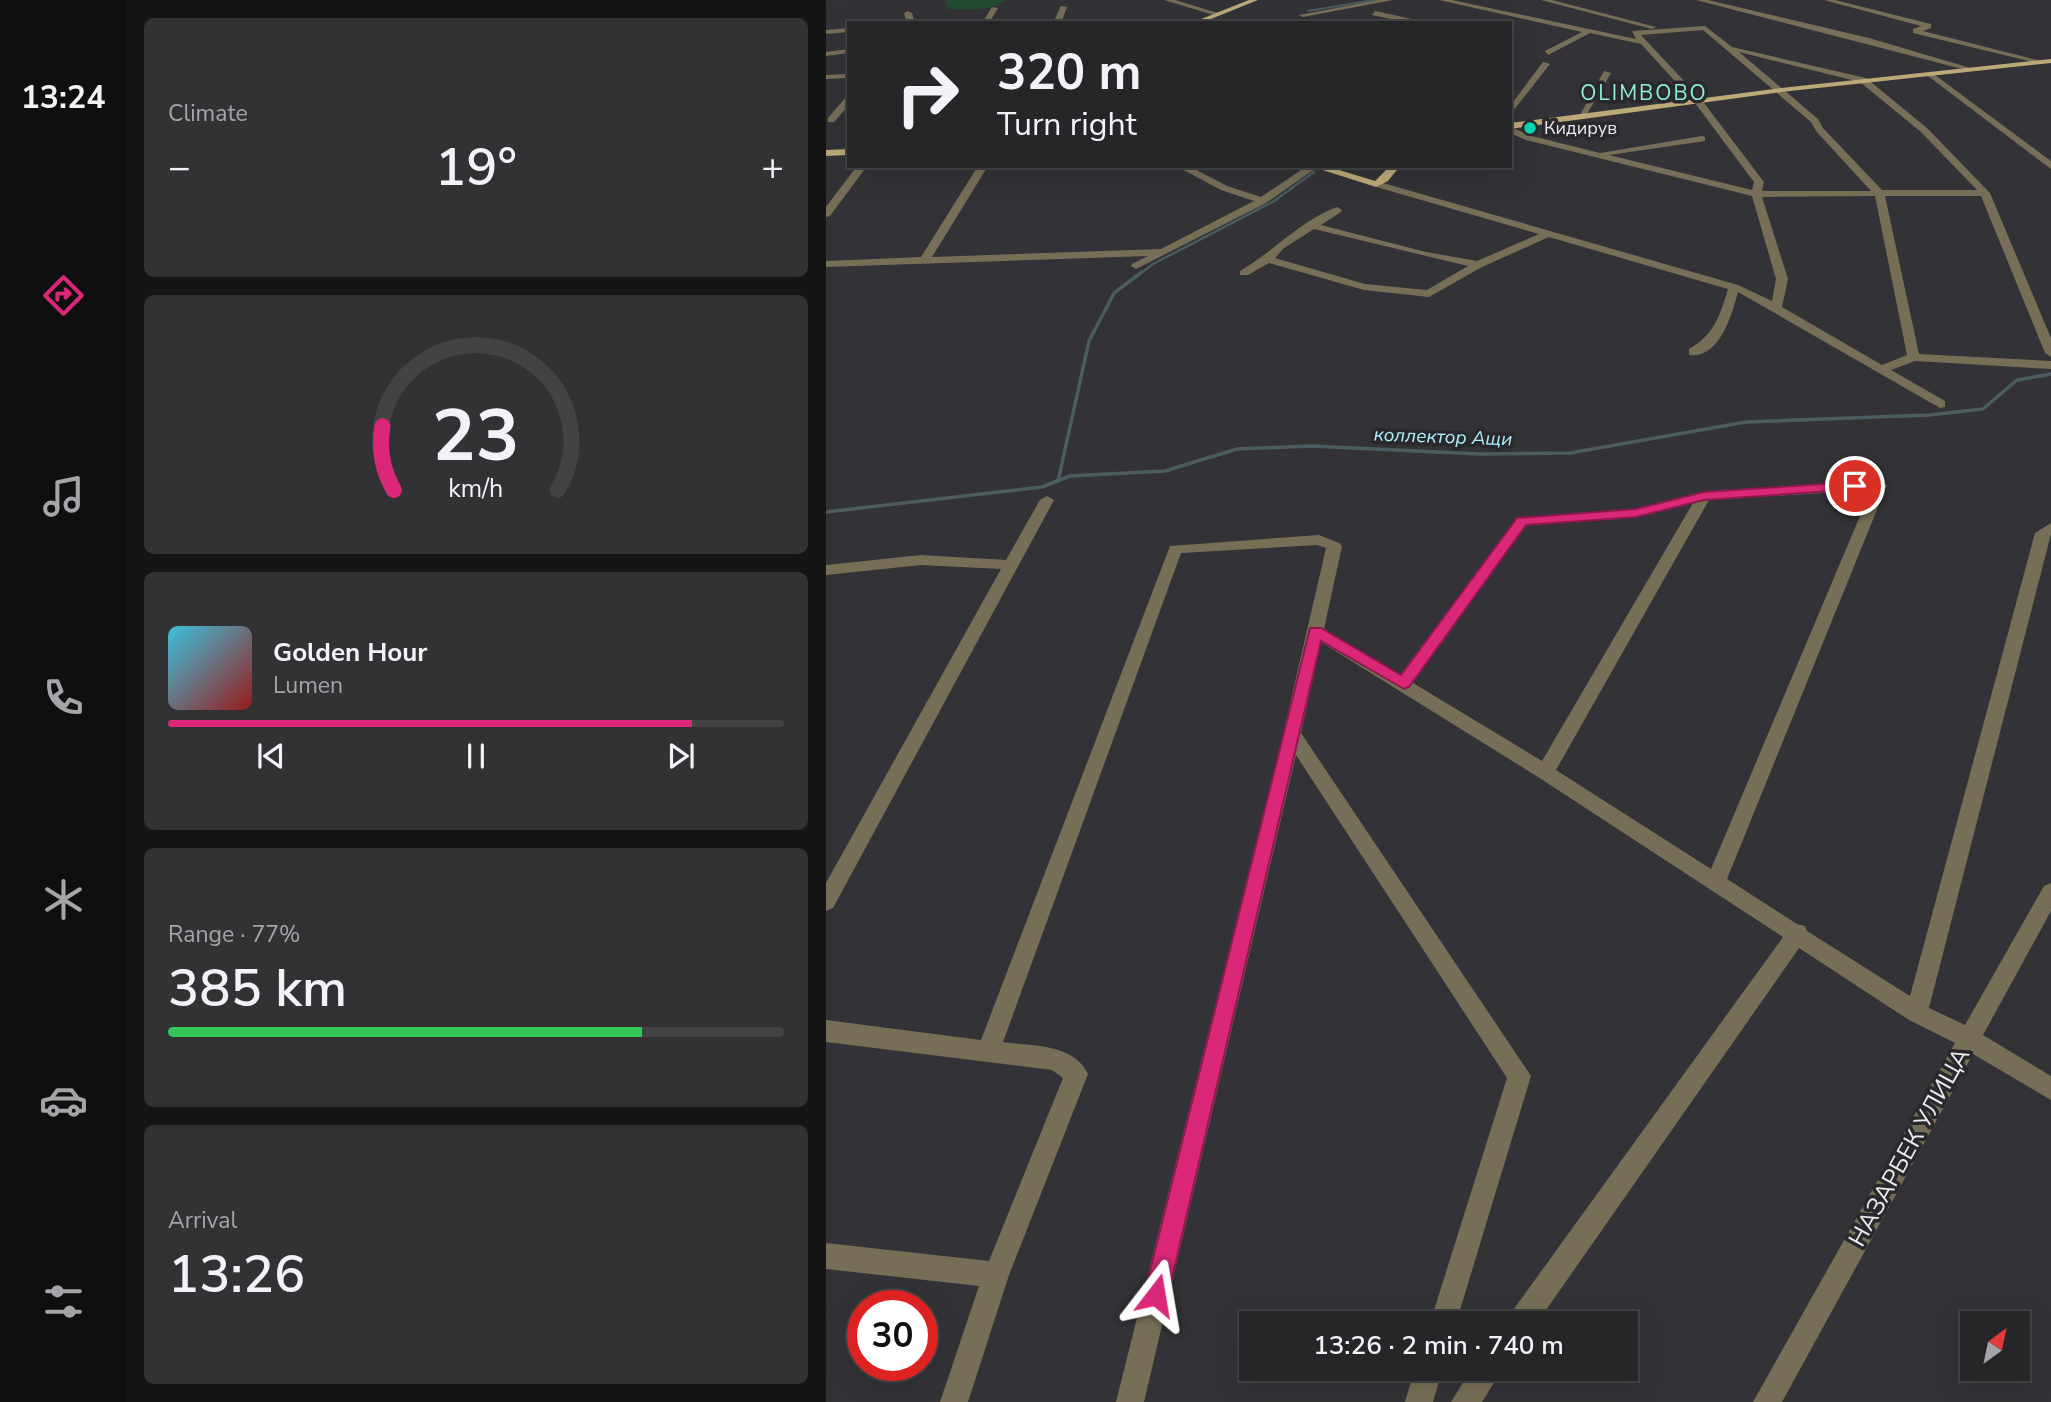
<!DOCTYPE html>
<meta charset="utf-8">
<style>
:root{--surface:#262628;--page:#323234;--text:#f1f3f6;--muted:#a4a5a8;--line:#424345;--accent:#db2777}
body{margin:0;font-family:"Nunito Sans",sans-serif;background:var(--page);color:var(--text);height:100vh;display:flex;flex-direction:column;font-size:26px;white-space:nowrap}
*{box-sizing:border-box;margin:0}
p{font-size:23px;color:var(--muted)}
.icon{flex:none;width:38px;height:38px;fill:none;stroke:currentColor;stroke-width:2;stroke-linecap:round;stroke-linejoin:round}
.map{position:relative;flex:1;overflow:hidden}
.details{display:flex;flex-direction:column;gap:18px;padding:18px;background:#151516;width:700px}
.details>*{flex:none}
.guide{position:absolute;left:21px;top:21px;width:665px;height:147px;border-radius:0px;box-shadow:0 7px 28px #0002,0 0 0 2px var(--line);background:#262628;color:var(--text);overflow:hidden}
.needle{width:46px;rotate:33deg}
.buttons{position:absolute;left:1134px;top:1311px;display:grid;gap:14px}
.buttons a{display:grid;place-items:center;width:70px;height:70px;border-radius:0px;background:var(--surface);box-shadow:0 7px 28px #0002,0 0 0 2px var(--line);font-size:35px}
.speed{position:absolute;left:21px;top:1290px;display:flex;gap:14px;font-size:35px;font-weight:700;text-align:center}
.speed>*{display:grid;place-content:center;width:91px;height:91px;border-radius:50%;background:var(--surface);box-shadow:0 7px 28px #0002,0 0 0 2px var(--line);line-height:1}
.speed .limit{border:10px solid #d22;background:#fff;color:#111}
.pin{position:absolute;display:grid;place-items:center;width:60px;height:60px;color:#fff;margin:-30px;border:4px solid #fff;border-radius:50%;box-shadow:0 2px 7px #0007}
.me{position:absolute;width:77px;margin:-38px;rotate:14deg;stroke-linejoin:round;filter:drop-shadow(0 0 5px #0008)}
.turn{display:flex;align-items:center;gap:24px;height:147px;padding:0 35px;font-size:32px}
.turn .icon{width:91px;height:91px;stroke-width:2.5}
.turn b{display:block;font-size:49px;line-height:60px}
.big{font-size:52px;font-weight:600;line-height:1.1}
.details .tile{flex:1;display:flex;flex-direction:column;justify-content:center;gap:10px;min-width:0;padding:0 24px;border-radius:10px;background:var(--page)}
.details .dial{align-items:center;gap:0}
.dial svg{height:182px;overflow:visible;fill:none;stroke:var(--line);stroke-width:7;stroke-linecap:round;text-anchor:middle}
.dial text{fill:var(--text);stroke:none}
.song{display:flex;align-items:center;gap:21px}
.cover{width:84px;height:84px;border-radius:10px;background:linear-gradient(135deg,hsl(190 70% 55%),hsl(0 70% 35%))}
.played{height:7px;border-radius:4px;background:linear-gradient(90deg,var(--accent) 85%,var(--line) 85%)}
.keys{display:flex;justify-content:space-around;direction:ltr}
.heat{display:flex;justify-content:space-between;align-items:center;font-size:38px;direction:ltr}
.charge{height:10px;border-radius:5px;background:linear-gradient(90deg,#34c759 77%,var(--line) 0)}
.trip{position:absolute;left:413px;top:1311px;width:399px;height:70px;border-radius:0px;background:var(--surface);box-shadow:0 7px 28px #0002,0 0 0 2px var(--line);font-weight:600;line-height:70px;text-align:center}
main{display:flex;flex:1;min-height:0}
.tabs{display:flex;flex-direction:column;width:126px;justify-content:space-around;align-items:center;background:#0f0f10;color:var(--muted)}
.tabs .icon{width:49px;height:49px}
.tabs .on{color:var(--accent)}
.tabs b{font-size:32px;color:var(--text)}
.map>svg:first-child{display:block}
.green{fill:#234b34}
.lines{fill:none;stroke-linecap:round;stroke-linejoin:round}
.stream-far2{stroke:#4a5c60;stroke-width:2}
.stream-far1{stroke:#4a5c60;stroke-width:2.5}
.stream{stroke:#4a5c60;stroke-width:3.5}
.minor{fill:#776e57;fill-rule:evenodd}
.major{fill:#bca978;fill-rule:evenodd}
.route{fill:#db2777;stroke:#8e194d;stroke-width:2}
.poi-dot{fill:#08d5b5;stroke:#29282c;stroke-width:2.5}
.labels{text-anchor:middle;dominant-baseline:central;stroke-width:7;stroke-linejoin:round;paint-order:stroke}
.far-poi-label{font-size:18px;fill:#ebebee;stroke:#29282c;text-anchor:start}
.far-water-label{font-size:19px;font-style:italic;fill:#adeff9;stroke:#29282c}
.far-quarter-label{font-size:21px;letter-spacing:2px;fill:#8beed7;stroke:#29282c}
.near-street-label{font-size:24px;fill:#ebebee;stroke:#29282c}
</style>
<main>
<nav class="tabs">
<b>13:24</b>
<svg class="icon on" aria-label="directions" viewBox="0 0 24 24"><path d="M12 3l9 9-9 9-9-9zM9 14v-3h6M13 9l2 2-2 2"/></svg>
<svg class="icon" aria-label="music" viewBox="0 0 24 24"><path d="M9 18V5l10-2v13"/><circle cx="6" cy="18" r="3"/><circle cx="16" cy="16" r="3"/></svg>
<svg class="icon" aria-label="phone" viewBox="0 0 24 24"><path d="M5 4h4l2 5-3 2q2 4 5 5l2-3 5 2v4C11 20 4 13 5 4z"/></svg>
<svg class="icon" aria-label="climate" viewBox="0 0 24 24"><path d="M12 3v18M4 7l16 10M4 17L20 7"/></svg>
<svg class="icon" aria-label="car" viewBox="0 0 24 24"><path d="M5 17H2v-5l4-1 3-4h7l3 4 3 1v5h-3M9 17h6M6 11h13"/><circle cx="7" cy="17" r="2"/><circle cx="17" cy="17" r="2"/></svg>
<svg class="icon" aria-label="filters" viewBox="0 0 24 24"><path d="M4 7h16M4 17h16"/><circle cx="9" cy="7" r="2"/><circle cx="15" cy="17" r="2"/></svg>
</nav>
<section class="details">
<div class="tile"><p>Climate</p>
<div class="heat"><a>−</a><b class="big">19°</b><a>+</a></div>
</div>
<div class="tile dial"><svg viewBox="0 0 100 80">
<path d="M14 69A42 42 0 1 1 86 69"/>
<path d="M14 69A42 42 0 0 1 9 41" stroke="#db2777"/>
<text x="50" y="56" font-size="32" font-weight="700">23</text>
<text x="50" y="72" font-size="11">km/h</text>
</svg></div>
<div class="tile">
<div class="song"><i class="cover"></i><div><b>Golden Hour</b><p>Lumen</p></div></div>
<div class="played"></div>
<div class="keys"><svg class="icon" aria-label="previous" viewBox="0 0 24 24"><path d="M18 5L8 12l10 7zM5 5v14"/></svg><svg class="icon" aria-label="pause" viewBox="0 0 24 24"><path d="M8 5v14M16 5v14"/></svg><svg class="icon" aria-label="next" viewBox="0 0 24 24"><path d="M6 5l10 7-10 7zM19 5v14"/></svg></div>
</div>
<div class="tile"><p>Range · 77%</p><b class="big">385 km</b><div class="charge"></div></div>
<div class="tile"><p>Arrival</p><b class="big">13:26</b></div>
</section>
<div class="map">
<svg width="1225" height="1402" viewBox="0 0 1225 1402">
<rect width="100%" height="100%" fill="#333236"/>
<path class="green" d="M119,0H179C167,12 140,9 123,9Z"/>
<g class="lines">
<polyline class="stream-far2" points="482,11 548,0"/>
<polyline class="stream-far1" points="314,274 327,264 448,201 488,172"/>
<g class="stream">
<polyline points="232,481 263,341 288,293 316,272"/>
<polyline points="0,512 216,487 244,476 339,471 411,449 486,446 653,454 744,453 920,422 1103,415 1157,409 1191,380 1225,374"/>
</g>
<g class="minor">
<polygon points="338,0 349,0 395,14 391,16"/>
<polygon points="552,0 567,0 477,17 473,15"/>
<path d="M613,0H626L810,39L806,31L879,26L906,47L1040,78L1101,128L1164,193L1225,338V357L1219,353L1155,196H1059L1093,354L1225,361V369L1089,361L1065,370L1119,401V407L1114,408L912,292C906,314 894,359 863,355V349C888,335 894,316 902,289L723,237L656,267L603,297L538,290L443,263L422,275H414V271C447,252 475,220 511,207L516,210L515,212L495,225L600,252L651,261L713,234L547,186V182L550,181L912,285L946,301L950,279L926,196L700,140L684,133V127L706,136L774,153L876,136L879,137V141L783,155L926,190L928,182L869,103L815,44L764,33L722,55L719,51L756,32ZM877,30L985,122L990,131L1045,191H936L938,182L875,99L815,35ZM913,52L1034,82L1095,132L1151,190H1056L997,128L992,119ZM1049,196L1081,355L1056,365L956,307L962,279L936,197ZM488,229L642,266L601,290L539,284L449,258L458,248Z"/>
<polygon points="715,0 726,0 830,27 826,29"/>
<polygon points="870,0 882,0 1043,38 1148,69 1144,71"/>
<polygon points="998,0 1009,0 1105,24 1105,28 1097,31 1219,62 1215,64 1087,33 1087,29 1095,26"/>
<polygon points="235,6 241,7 235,23 227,23"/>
<polygon points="166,7 172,8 163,23 156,23"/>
<polygon points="82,11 86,13 89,23 81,23 78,13"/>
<polygon points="549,11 595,21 598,23 584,23 546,15"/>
<polygon points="296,21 303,21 303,23 293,23"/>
<polygon points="23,28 23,32 0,34 0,30"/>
<polygon points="23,49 23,53 0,56 0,52"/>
<polygon points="717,62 724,64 684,115 684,106"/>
<polygon points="778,71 785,73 758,119 752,119"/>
<polygon points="1105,72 1225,161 1225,169 1102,76"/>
<polygon points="23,74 23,78 0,79 0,75"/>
<polygon points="20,97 23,97 23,105 8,122 2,122 2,118"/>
<polygon points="31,166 41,166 4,216 0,217 0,207"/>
<polygon points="152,166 162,166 106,257 335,249 428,201 395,190 350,166 363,166 401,186 435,197 481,166 493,166 440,203 310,269 305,266 306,264 322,256 0,267 0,261 95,257"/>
<path d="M1054,481L1061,485L901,879L971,924L979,926L981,931L1084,996L1209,533L1225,523V534L1103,1008L1139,1025L1218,886L1225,883V911L1157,1035L1225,1076V1100L1147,1054L956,1402H927L1129,1043L1083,1020L973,948L711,1323H682L685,1313L957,937L712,777L495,642L475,733L705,1076L630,1323H604L681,1078L470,755L318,1402H290L457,734L500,548L491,545L355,553L177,1042C204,1046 248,1043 262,1074L183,1275L142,1402H114L153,1286L0,1269V1243L163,1261L237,1078L226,1070L0,1042V1020L155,1040L344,546L493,535L513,543L516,546L498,629L574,675L691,518L810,509L878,492ZM1045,490L885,869L730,770L883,500ZM867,503L716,761L587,683L700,525L810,517Z"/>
<polygon points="221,496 228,500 7,908 0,911 0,883 175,569 95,565 0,575 0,565 95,555 180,560 214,500"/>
<polygon points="589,1368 617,1368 607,1402 579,1402"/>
<polygon points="646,1368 677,1368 656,1402 625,1402"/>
</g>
<g class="major">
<polygon points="423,0 432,0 375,23 365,23"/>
<polygon points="1225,59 1225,63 955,92 684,129 684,123 955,88"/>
<polygon points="23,149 23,155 0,156 0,150"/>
<polygon points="484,166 500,166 549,181 564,166 574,166 562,181 550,187"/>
</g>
</g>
<polygon class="route" points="1029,482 1036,486 1034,489 878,500 810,517 700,525 583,687 578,689 495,641 342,1295 339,1304 330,1307 322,1304 318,1295 484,628 495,628 575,675 691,518 810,509 878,492"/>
<circle class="poi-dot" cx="704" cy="128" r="7"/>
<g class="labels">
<g class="far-poi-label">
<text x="718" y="128">Кидирув</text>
</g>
<g class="far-water-label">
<text transform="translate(617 437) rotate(2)">коллектор Ащи</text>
</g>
<g class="far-quarter-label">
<text x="818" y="93">OLIMBOBO</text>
</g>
<g class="near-street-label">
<text transform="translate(1083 1147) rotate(-61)">НАЗАРБЕК УЛИЦА</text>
</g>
</g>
</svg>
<div class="buttons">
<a><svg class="needle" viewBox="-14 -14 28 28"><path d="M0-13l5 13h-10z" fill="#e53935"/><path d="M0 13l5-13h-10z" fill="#a4a5a8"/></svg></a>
</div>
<div class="speed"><div class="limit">30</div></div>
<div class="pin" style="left:1029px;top:486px;background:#d93025"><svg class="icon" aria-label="arrive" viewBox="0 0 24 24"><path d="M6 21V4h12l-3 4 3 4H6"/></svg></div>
<svg class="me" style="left:330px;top:1295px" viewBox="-20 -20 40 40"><path d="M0-17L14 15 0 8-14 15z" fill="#db2777" stroke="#fff" stroke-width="4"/></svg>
<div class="trip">13:26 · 2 min · 740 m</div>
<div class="guide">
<div class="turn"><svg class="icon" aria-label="right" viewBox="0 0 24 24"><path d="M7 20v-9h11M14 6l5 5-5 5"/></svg><div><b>320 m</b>Turn right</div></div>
</div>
</div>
</main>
